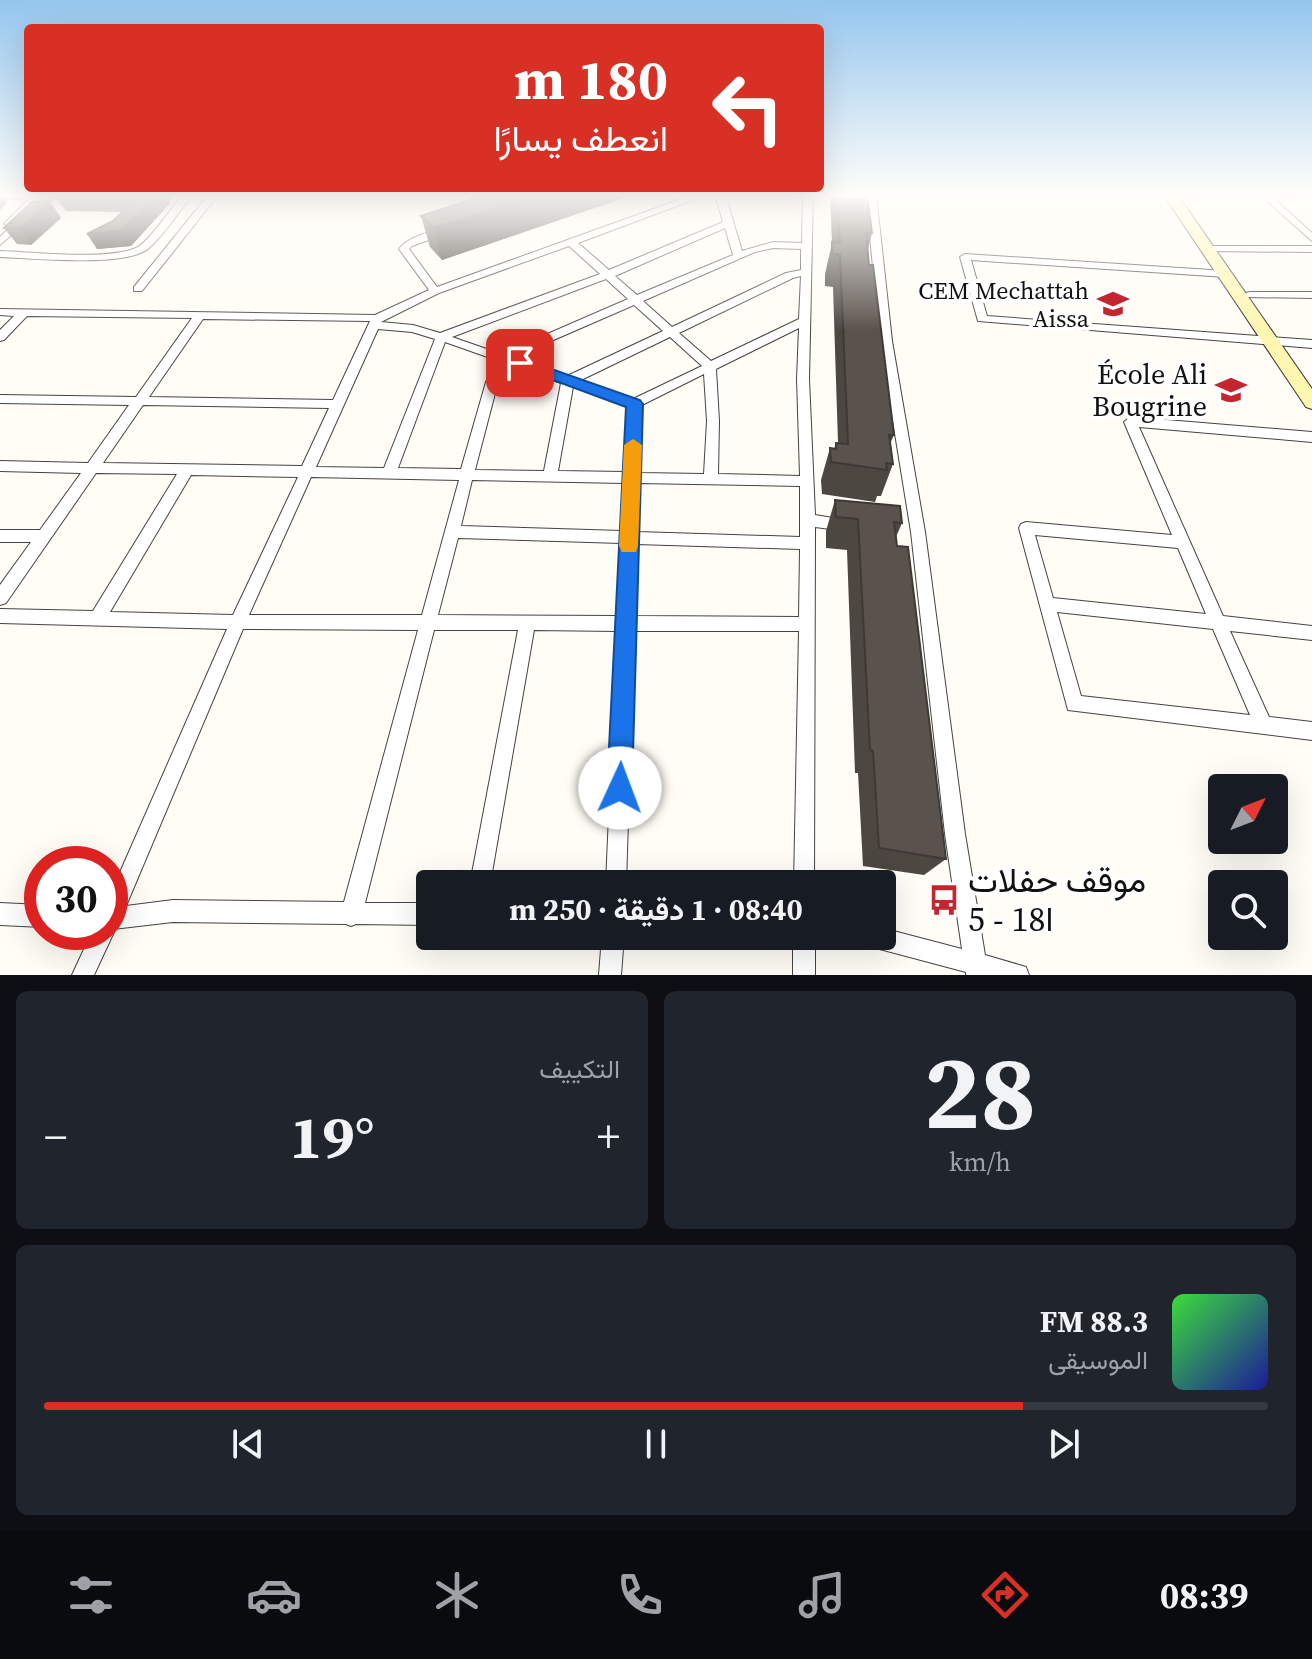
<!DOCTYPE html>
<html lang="ar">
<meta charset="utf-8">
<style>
:root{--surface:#171b24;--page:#20242c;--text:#f1f3f6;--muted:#9ea1a6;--line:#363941;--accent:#d93025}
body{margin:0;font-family:"Source Serif 4",Vazirmatn,serif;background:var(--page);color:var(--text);direction:rtl;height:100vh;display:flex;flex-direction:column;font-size:30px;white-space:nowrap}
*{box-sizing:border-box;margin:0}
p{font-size:26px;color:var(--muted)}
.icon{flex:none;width:44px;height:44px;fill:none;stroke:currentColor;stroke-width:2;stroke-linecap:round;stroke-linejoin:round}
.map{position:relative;height:975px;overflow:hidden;direction:ltr}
.drawer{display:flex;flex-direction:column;gap:16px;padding:16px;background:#0d0f14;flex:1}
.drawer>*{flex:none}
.top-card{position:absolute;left:24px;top:24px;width:800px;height:168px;border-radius:8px;box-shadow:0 8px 32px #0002;direction:rtl;background:#d93025;color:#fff;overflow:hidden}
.needle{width:52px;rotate:48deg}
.buttons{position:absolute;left:1208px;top:774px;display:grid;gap:16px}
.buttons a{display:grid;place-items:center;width:80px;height:80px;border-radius:8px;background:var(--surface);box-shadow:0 8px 32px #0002;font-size:40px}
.speed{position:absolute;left:24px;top:846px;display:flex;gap:16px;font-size:40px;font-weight:700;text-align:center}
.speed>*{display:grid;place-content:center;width:104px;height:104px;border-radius:50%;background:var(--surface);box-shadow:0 8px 32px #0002;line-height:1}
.speed .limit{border:12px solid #d22;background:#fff;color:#111}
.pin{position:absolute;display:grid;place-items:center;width:68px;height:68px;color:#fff;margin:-34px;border-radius:16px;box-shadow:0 4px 12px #0006}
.me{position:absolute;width:88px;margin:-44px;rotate:2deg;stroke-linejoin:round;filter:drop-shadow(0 0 6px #0008)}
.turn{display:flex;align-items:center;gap:28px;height:168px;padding:0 24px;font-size:36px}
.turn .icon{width:104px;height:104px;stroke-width:2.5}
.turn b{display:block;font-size:56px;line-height:68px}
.big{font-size:60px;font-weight:700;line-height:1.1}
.drawer .tile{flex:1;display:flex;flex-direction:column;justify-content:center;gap:12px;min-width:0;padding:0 28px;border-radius:12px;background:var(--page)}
.drawer .dial{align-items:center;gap:0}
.dial b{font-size:104px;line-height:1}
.song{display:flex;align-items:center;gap:24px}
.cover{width:96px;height:96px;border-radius:12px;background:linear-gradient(135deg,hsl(120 70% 55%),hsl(240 70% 35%))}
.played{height:8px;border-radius:4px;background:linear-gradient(90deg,var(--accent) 80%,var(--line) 80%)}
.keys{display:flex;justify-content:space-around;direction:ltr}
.heat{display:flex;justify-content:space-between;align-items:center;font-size:44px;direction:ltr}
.drawer .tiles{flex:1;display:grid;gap:16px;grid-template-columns:1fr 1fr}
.tile:last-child{grid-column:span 2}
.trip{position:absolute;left:416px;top:870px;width:480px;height:80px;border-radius:8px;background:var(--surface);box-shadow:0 8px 32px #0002;font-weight:700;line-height:80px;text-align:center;direction:rtl}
.dock{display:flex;height:128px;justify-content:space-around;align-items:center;background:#090b0e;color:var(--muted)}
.dock .icon{width:56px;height:56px}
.dock .active{color:var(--accent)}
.dock b{font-size:36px;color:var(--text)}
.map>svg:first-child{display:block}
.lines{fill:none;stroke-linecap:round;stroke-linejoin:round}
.street-casing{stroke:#444;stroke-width:2}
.secondary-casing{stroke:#333;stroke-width:2}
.street{fill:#fff;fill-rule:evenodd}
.secondary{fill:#fff6b0;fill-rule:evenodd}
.wall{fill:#4d4742}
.shaded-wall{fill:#3f3936}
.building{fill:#5a524d;stroke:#3f3936;stroke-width:2}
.route{fill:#1a73e8;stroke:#114b97;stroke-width:2}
.slow{fill:#f59e0b}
.labels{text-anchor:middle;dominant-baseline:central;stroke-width:8;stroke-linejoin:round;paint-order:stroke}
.far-poi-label{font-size:24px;fill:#111;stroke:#fff;text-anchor:end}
.poi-label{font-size:28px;fill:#111;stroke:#fff;text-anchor:end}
.near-poi-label{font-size:34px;fill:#111;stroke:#fff;text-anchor:start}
</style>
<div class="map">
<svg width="1312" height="975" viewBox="0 0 1312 975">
<rect width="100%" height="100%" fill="#fffdf5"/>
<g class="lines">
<defs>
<g id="street">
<polygon points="0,194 77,194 78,195 73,198 41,198 18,221 23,221 23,225 0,245 0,237 11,226 4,224 30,198 0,199"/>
<path d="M183,194H193C179,211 165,234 149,248C127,268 31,258 0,257V251C33,252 111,261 138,247C150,240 173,206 183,194Z"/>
<polygon points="209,194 219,194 142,291 134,291 134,287"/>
<path d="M695,194H709L578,243L609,270L723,222L715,194H725L742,251L773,242L802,243L803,194H813L809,379L815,515L851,521L853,525L851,529L846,531L815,527L814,884H794L799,631H634L626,884H606L617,631L534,630L490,884H470L518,630H434L365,903H430V925L356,924L351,926L346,924L173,922L113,929L114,932L94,975H72L92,932H110V895L227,629L0,623V609L93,611L177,474L96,473L6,603L0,605V585L31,542H0V530H40L81,473L0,471V461L88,463L129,405L0,403V395L136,397L192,318L27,316L4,340L0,341V330L14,316L0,315V309L375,315L429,290L399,249C408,237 434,229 448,229V233L412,246L409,249L437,287ZM725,228L733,255L637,295L615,276ZM569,246L600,274L440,333L413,325L381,322L439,293ZM773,248L801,249V270L786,273L672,327L643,301L755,252ZM801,276L799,319L711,361L679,333L793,278ZM606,279L628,299L501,354L452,337ZM634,305L663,331L567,376L512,358ZM203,319L370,321L333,400L149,397ZM799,328L797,379L800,476L718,474L719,421L716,369ZM378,329L412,332L435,339L384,468L316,467ZM670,337L702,366L633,399L579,381ZM445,342L496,360L486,382L461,469L398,468ZM506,364L561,383L544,471L475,470L498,382ZM704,374L707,421L704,474L638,473L640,406ZM573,387L628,406L625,472L558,471ZM143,405L329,408L302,466L103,463ZM191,475L298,477L233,615L110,612ZM311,477L459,480L422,615H249ZM472,480L624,483L622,531L461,526ZM638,483L800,486V537L637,532ZM458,538L621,543L618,616L438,615ZM636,544L800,549L799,617L634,616ZM243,629L418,630L344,902L173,900L126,906Z"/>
<polygon points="866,194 876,194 892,341 925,532 965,834 985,955 1026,967 1029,975 966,975 966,972 872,947 864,944 861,936 882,936 882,928 962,949 945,834 911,532 880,341"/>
<polygon points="1259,194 1269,194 1312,233 1312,241"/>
<polygon points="1209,246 1312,246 1312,252 1205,251 1205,247"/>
<polygon points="965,254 1226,271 1231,274 1226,277 971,260 987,316 1312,340 1312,348 978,321 960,257"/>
<polygon points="1250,292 1312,292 1312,298 1246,297 1246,293"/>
<path d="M1130,417L1312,432V442L1139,427L1223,616L1312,626V640L1230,631L1269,717L1312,722V740L1068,710L1019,528L1021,524L1026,522L1172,535L1124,422ZM1035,535L1178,548L1206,614L1053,598ZM1057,612L1213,629L1250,715L1081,696Z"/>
<polygon points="0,903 42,905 42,927 0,925"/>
<polygon points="602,936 624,936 621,975 599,975"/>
<rect x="793" y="936" width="22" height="39"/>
</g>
<polygon id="secondary" points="1163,194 1177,194 1312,389 1312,409 1306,407"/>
</defs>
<use href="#street" class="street-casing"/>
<use href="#secondary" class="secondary-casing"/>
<use href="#street" class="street"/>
<use href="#secondary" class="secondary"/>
</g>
<g class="wall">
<polygon points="58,194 167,194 171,202 131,246 97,249 113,221 123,212 66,211 55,197"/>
<polygon points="488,194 635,194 442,260 430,247 421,216"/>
<polygon points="830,194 867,194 872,233 868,249 869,265 894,435 890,444 893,464 881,496 877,496 875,502 822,494 821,480 830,448 834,449 836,443 838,443 833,287 825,286 825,274 832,243"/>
<polygon points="61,218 31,245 17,244 4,228"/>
<polygon points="835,500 902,523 896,537 946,859 924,875 863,866 858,773 855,773 847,550 826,548 826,531"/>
</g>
<g class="shaded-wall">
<polygon points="0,194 2,194 8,202 0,210"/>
<polygon points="157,194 167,194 171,202 131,246 97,249 87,234 122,230"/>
<polygon points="540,194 635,194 442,260 434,228"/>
<polygon points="50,201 61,218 31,245 19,229"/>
</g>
<g class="building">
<polygon points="58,194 157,194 122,230 87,234 113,221 133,202 127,201 131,197 55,197"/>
<polygon points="488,194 540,194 434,228 421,216"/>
<polygon points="837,194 867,194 872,233 866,233 869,265 873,265 894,435 889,435 893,464 886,463 887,470 831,462 830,448 836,449 836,443 848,444 840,255 832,254 832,242 840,243"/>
<polygon points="50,201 19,229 4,228 32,202"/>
<polygon points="835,500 900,506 902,523 894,522 897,546 908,547 946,859 879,848 873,751 870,750 858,519 836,517"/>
</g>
<linearGradient id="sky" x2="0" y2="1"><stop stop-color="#95c6ee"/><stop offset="0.59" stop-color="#fffefa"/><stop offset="1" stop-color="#fffefa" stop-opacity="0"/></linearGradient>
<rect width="1312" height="331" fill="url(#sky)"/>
<polygon class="route" points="520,358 640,400 643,404 632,788 628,797 620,800 611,797 607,788 626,407 515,366 513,363"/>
<polygon class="slow" points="633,439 642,445 638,546 636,552 622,552 619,546 624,445"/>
<defs>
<symbol id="school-bare" viewBox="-9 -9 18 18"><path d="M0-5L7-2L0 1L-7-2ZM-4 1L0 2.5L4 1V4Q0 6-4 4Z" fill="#c4262e" stroke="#fff" stroke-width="2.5" paint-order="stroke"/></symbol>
<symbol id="bus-bare" viewBox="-9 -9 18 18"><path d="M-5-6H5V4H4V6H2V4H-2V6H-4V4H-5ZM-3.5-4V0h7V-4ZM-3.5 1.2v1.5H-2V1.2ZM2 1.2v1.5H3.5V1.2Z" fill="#c4262e" stroke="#fff" stroke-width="2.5" paint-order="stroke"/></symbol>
</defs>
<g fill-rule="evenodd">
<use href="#school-bare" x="1091" y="282" width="44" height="44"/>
<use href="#school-bare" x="1209" y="368" width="44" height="44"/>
<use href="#bus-bare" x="922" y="878" width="44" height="44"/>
</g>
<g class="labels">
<g class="far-poi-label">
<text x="1089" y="290">CEM Mechattah<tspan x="1089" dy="28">Aissa</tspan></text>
</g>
<g class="poi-label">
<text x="1207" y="374">École Ali<tspan x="1207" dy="32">Bougrine</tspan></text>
</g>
<g class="near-poi-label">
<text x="968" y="880">موقف حفلات<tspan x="968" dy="39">5 - 18ا</tspan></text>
</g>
</g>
</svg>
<div class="buttons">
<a><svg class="needle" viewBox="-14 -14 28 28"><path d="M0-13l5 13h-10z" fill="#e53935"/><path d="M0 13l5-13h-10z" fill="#9ea1a6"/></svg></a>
<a><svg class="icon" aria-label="search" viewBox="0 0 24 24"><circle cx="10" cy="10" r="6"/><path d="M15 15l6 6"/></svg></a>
</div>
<div class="speed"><div class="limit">30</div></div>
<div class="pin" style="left:520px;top:363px;background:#d93025"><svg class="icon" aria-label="arrive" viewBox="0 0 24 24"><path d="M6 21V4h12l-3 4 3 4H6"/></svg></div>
<svg class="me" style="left:620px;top:788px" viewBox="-20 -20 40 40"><circle r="19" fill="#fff"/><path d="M0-13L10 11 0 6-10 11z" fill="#1a73e8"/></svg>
<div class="trip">08:40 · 1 دقيقة · 250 m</div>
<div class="top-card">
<div class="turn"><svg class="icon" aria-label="left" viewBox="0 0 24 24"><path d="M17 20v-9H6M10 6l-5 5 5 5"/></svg><div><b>180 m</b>انعطف يسارًا</div></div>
</div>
</div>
<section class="drawer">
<div class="tiles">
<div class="tile dial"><b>28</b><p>km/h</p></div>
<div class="tile"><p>التكييف</p>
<div class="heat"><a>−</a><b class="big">19°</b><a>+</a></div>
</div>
<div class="tile">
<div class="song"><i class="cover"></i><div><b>88.3 FM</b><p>الموسيقى</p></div></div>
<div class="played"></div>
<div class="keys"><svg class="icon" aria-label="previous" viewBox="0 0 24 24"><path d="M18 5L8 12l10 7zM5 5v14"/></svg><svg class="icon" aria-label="pause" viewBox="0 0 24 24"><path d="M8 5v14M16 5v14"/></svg><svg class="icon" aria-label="next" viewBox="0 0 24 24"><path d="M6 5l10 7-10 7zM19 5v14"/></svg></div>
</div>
</div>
</section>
<nav class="dock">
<b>08:39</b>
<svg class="icon active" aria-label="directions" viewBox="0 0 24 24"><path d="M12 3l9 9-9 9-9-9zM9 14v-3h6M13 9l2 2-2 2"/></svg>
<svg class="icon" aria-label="music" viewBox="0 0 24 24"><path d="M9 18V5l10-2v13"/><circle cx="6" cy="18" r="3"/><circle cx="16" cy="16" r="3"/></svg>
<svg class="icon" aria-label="phone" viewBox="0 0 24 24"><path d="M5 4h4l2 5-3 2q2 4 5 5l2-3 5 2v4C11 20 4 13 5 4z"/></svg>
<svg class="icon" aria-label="climate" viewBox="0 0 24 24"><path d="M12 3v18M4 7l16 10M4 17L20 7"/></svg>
<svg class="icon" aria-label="car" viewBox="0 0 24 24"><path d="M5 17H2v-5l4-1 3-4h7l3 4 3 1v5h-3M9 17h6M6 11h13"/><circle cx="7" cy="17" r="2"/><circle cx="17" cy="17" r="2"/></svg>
<svg class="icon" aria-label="filters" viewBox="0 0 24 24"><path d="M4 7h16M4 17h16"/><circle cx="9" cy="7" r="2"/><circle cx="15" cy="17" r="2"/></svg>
</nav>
